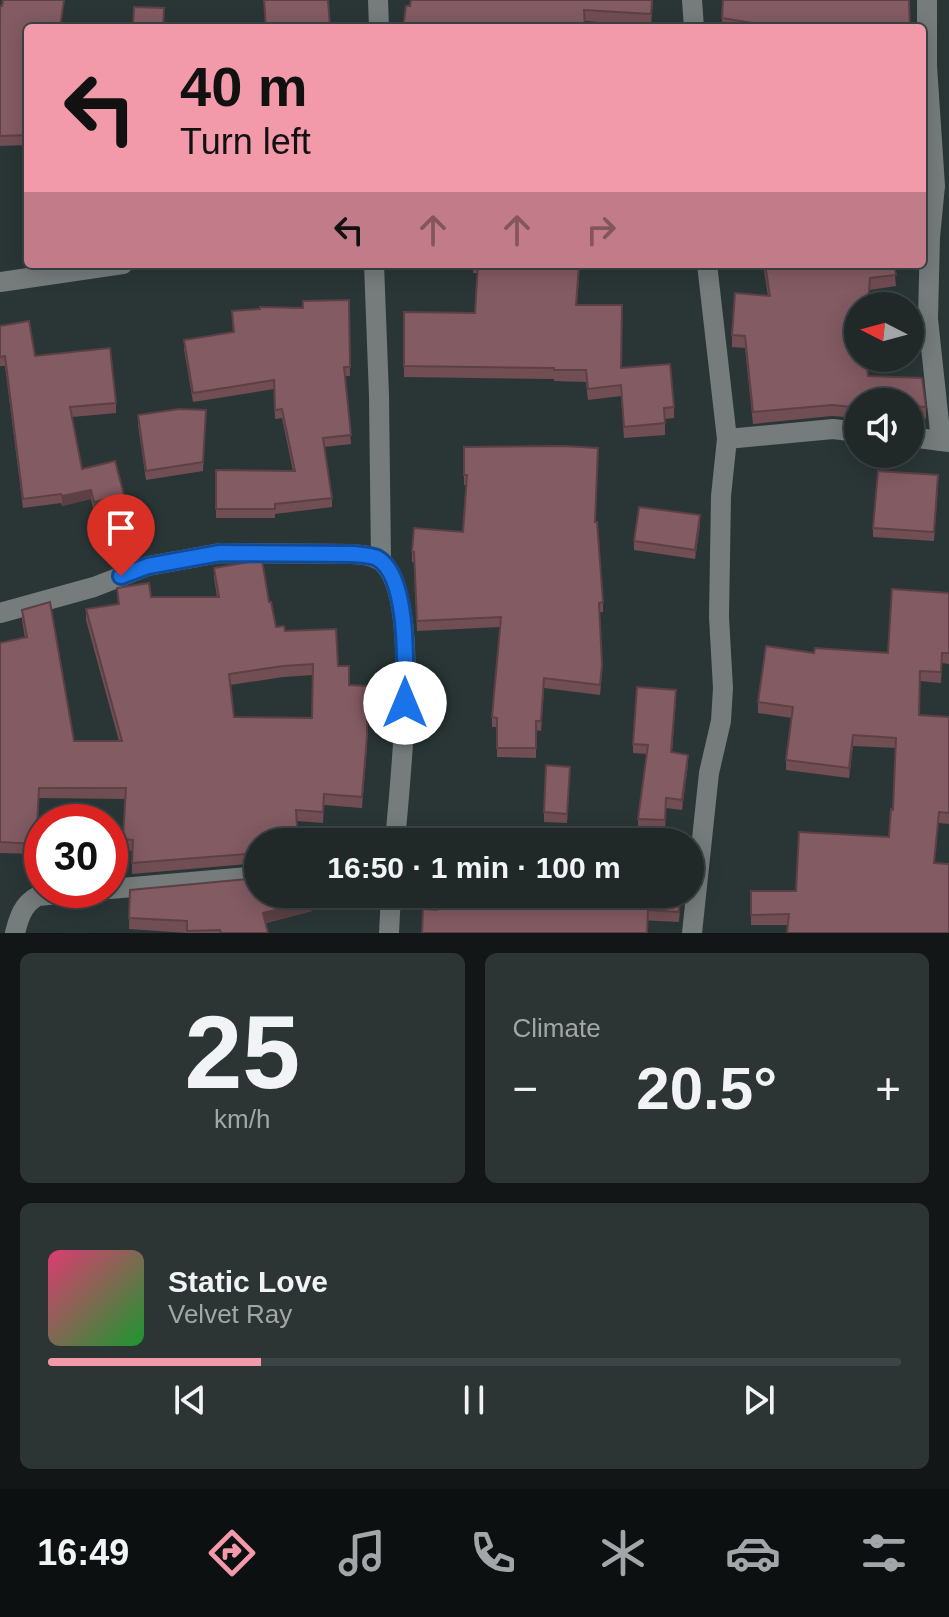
<!DOCTYPE html>
<meta charset="utf-8">
<style>
:root{--surface:#202828;--page:#2d3434;--text:#f1f3f6;--muted:#a2a6a8;--line:#3d4445;--accent:#f39aaa}
body{margin:0;font-family:Helvetica,sans-serif;background:var(--page);color:var(--text);height:100vh;display:flex;flex-direction:column;font-size:30px;white-space:nowrap}
*{box-sizing:border-box;margin:0}
p{font-size:26px;color:var(--muted)}
.icon{flex:none;width:44px;height:44px;fill:none;stroke:currentColor;stroke-width:2;stroke-linecap:round;stroke-linejoin:round}
.map{position:relative;height:933px;overflow:hidden}
.details{display:flex;flex-direction:column;gap:20px;padding:20px;background:#121616;flex:1}
.details>*{flex:none}
.guide{position:absolute;left:24px;top:24px;width:902px;height:244px;border-radius:8px;box-shadow:0 4px 20px #0003,0 0 0 2px var(--line);background:#f39aaa;color:#111;overflow:hidden}
.needle{width:52px;rotate:276deg}
.controls{position:absolute;left:844px;top:292px;display:grid;gap:16px}
.controls a{display:grid;place-items:center;width:80px;height:80px;border-radius:50%;background:var(--surface);box-shadow:0 4px 20px #0003,0 0 0 2px var(--line);font-size:40px}
.speed{position:absolute;left:24px;top:804px;display:flex;gap:16px;font-size:40px;font-weight:700;text-align:center}
.speed>*{display:grid;place-content:center;width:104px;height:104px;border-radius:50%;background:var(--surface);box-shadow:0 4px 20px #0003,0 0 0 2px var(--line);line-height:1}
.speed .limit{border:12px solid #d22;background:#fff;color:#111}
.pin{position:absolute;display:grid;place-items:center;width:68px;height:68px;color:#fff;margin:-82px -34px;border-radius:50% 50% 50% 0;rotate:-45deg;box-shadow:0 0 8px #0007}
.pin .icon{rotate:45deg}
.me{position:absolute;width:88px;margin:-44px;rotate:0deg;stroke-linejoin:round;filter:drop-shadow(0 0 6px #0008)}
.turn{display:flex;align-items:center;gap:28px;height:168px;padding:0 24px;font-size:36px}
.turn .icon{width:104px;height:104px;stroke-width:2.5}
.turn b{display:block;font-size:56px;line-height:68px}
.lanes{display:flex;align-items:center;height:76px;padding:0 24px;background:#0003;justify-content:center;gap:40px;direction:ltr}
.lanes .off{opacity:.35}
.big{font-size:60px;font-weight:700;line-height:1.1}
.details .card{flex:1;display:flex;flex-direction:column;justify-content:center;gap:12px;min-width:0;padding:0 28px;border-radius:12px;background:var(--page)}
.details .dial{align-items:center;gap:0}
.dial b{font-size:104px;line-height:1}
.song{display:flex;align-items:center;gap:24px}
.cover{width:96px;height:96px;border-radius:12px;background:linear-gradient(135deg,hsl(340 70% 55%),hsl(130 70% 35%))}
.played{height:8px;border-radius:4px;background:linear-gradient(90deg,var(--accent) 25%,var(--line) 25%)}
.keys{display:flex;justify-content:space-around;direction:ltr}
.heat{display:flex;justify-content:space-between;align-items:center;font-size:44px;direction:ltr}
.details .tiles{flex:1;display:grid;gap:20px;grid-template-columns:1fr 1fr}
.card:last-child{grid-column:span 2}
.trip{position:absolute;left:244px;top:828px;width:460px;height:80px;border-radius:40px;background:var(--surface);box-shadow:0 4px 20px #0003,0 0 0 2px var(--line);font-weight:700;line-height:80px;text-align:center}
.dock{display:flex;height:128px;justify-content:space-around;align-items:center;background:#0d1010;color:var(--muted)}
.dock .icon{width:56px;height:56px}
.dock .current{color:var(--accent)}
.dock b{font-size:36px;color:var(--text)}
.map>svg:first-child{display:block}
.lines{fill:none;stroke-linecap:round;stroke-linejoin:round}
.minor{stroke:#767c7c;stroke-width:20}
.wall{fill:#714e54;fill-rule:evenodd}
.shaded-wall{fill:#5c4045}
.building{fill:#835b62;stroke:#5c4045;stroke-width:2;fill-rule:evenodd}
.route-casing{stroke:#114b97;stroke-width:20}
.route{stroke:#1a73e8;stroke-width:14}
</style>
<div class="map">
<svg width="949" height="933" viewBox="0 0 949 933">
<rect width="100%" height="100%" fill="#2a3636"/>
<g class="lines">
<g class="minor">
<polyline points="378,0 379,28"/>
<polyline points="692,0 694,28"/>
<polyline points="927,0 927,66 935,186 930,237 928,319 941,441"/>
<polyline points="374,264 379,396 381,560"/>
<polyline points="0,282 123,264"/>
<polyline points="910,437 949,442"/>
<polyline points="727,439 833,429 858,432"/>
<path d="M0,613L94,587L148,566L220,553L353,554C363,555 374,555 382,562C423,598 399,787 395,842"/>
<polyline points="110,889 258,876"/>
<path d="M15,933C19,917 23,904 38,896L103,890"/>
<polyline points="389,933 391,894"/>
<polyline points="692,933 709,773 721,721 723,688 719,617 721,496 727,439 707,264"/>
</g>
</g>
<g class="wall">
<polygon points="64,0 64,5 28,28 28,145 0,146 0,6"/>
<polygon points="653,0 651,26 585,21 403,28"/>
<polygon points="722,18 910,28 722,28"/>
<polygon points="473,264 580,264 577,305 621,368 674,407 674,418 665,419 665,435 624,438 621,396 588,400 586,382 554,381 554,379 404,377 404,312 475,313 478,273 473,273"/>
<polygon points="763,264 894,264 896,286 870,290 858,306 868,376 926,407 926,419 910,418 910,402 858,402 858,418 832,416 753,424 745,348 732,347 732,335 768,296"/>
<polygon points="349,300 350,376 345,376 351,444 324,447 332,498 332,507 275,514 275,518 216,518 216,470 293,471 282,418 275,419 274,389 193,402 184,349 184,340 233,332 232,311 303,308"/>
<polygon points="0,326 35,356 116,403 116,413 72,417 82,469 124,505 94,512 91,499 62,506 61,503 23,508 5,366 0,366"/>
<polygon points="206,410 203,471 146,480 138,425 138,415"/>
<polygon points="464,447 595,522 603,602 603,612 599,612 602,674 600,695 544,688 541,731 536,730 536,758 497,757 497,727 492,727 492,717 500,627 417,631 414,562 412,562 412,552 463,532 466,485 464,485"/>
<polygon points="938,485 934,541 873,537 873,528"/>
<polygon points="700,525 695,559 634,550 634,541"/>
<path d="M214,568L269,602L276,627L338,666L349,685L367,746L362,808L324,805L323,823L297,821L258,842V863L132,874V851L123,850L126,799L39,798L36,854L0,853V643L25,638L22,620V610L74,741H119L86,620V609L118,604L117,588L151,597H217L214,578ZM313,675L312,718L234,717L230,685L283,677Z"/>
<polygon points="949,593 949,664 942,663 941,683 920,681 919,716 949,717 949,824 939,823 788,925 751,925 751,891 796,891 889,837 893,810 896,748 853,746 849,778 786,770 786,760 792,718 758,713 758,702 814,653 888,653"/>
<polygon points="676,699 672,752 688,764 682,810 666,808 665,830 638,828 638,819 647,754 633,753 633,744"/>
<polygon points="570,776 567,823 544,822 544,812"/>
<polygon points="130,890 312,911 266,923 268,933 187,933 129,929"/>
<polygon points="438,894 681,894 679,922 437,910"/>
</g>
<g class="shaded-wall">
<polygon points="91,490 91,499 62,506 62,496"/>
<polygon points="124,495 124,505 94,512 94,502"/>
<polygon points="700,515 700,525 695,559 695,550"/>
<polygon points="853,735 853,746 849,778 849,768"/>
<polygon points="688,755 688,764 682,810 682,800"/>
<polygon points="312,901 312,911 263,923 263,913"/>
</g>
<g class="building">
<polygon points="3,0 64,0 60,28 28,28 28,135 0,136 0,6 2,6"/>
<polygon points="264,0 328,0 330,27 328,28 266,28"/>
<polygon points="411,0 652,0 651,14 584,10 585,28 403,28 406,6 410,6"/>
<polygon points="723,0 909,0 910,28 752,28 753,23 722,18"/>
<polygon points="134,7 164,8 163,28 133,28"/>
<polygon points="478,264 579,264 576,305 622,305 621,368 670,364 674,407 664,408 665,423 624,427 621,385 588,389 586,370 554,370 554,368 404,366 404,312 475,313"/>
<polygon points="765,264 894,264 896,275 870,278 868,306 858,306 858,358 866,358 868,376 922,378 926,407 910,406 910,402 858,402 858,406 852,407 832,405 753,412 745,336 732,335 735,293 770,296"/>
<polygon points="349,300 350,367 344,367 351,435 323,438 332,498 275,504 275,509 216,509 216,470 295,471 282,409 275,410 274,380 193,393 184,340 234,332 232,311 260,309 260,307 303,308 303,301"/>
<polygon points="29,321 35,356 110,348 116,403 70,407 82,469 115,461 124,495 94,502 91,490 62,496 61,494 23,499 5,356 0,357 0,326"/>
<polygon points="179,409 206,410 203,462 146,471 138,415"/>
<polygon points="564,446 598,448 595,522 597,522 603,602 599,603 602,665 600,685 544,678 541,721 536,721 536,748 497,748 497,718 492,717 501,617 417,621 414,552 412,552 414,528 463,532 467,475 464,475 464,447"/>
<polygon points="878,471 938,475 934,532 873,528"/>
<polygon points="639,507 700,515 695,550 634,541"/>
<path d="M262,560L269,602H271L276,627L284,626L285,631L336,629L338,666H349V685L367,686V736L362,797L324,794L323,812L296,810L298,842H258V853L132,863L133,840L123,839L126,788H39L36,844L0,842V643L27,637L22,610L50,602L74,741H122L86,609L119,604L117,588L149,583L151,597H219L214,568ZM313,664L312,718L234,717L229,674L283,666Z"/>
<polygon points="892,589 949,593 949,653 942,653 941,672 920,671 919,715 949,717 949,813 939,812 934,863 949,864 949,933 787,933 789,914 751,915 751,891 796,891 799,832 889,837 891,809 893,810 896,738 853,735 849,768 786,760 793,707 758,702 766,646 814,653 815,648 888,653"/>
<polygon points="637,687 676,690 671,752 688,755 682,800 666,798 665,820 638,819 648,745 633,744"/>
<polygon points="546,765 570,767 567,814 544,812"/>
<polygon points="258,878 258,894 311,894 312,901 263,913 268,933 221,933 220,930 187,931 187,921 129,918 130,890"/>
<polygon points="438,894 680,894 679,912 648,910 647,933 422,933 423,909 437,910"/>
</g>
<g class="lines">
<defs>
<path id="route" d="M121,576L148,566L220,553L353,554C361,555 370,555 377,558C410,576 405,670 405,703"/>
</defs>
<use href="#route" class="route-casing"/>
<use href="#route" class="route"/>
</g>
</svg>
<div class="controls">
<a><svg class="needle" viewBox="-14 -14 28 28"><path d="M0-13l5 13h-10z" fill="#e53935"/><path d="M0 13l5-13h-10z" fill="#a2a6a8"/></svg></a>
<a><svg class="icon" aria-label="sound" viewBox="0 0 24 24"><path d="M4 9h4l5-4v14l-5-4H4zM17 9q2 3 0 6"/></svg></a>
</div>
<div class="speed"><div class="limit">30</div></div>
<div class="pin" style="left:121px;top:576px;background:#d93025"><svg class="icon" aria-label="arrive" viewBox="0 0 24 24"><path d="M6 21V4h12l-3 4 3 4H6"/></svg></div>
<svg class="me" style="left:405px;top:703px" viewBox="-20 -20 40 40"><circle r="19" fill="#fff"/><path d="M0-13L10 11 0 6-10 11z" fill="#1a73e8"/></svg>
<div class="trip">16:50 · 1 min · 100 m</div>
<div class="guide">
<div class="turn"><svg class="icon" aria-label="left" viewBox="0 0 24 24"><path d="M17 20v-9H6M10 6l-5 5 5 5"/></svg><div><b>40 m</b>Turn left</div></div>
<div class="lanes"><svg class="icon" aria-label="left" viewBox="0 0 24 24"><path d="M17 20v-9H6M10 6l-5 5 5 5"/></svg><svg class="icon off" aria-label="ahead" viewBox="0 0 24 24"><path d="M12 20V5M6 11l6-6 6 6"/></svg><svg class="icon off" aria-label="ahead" viewBox="0 0 24 24"><path d="M12 20V5M6 11l6-6 6 6"/></svg><svg class="icon off" aria-label="right" viewBox="0 0 24 24"><path d="M7 20v-9h11M14 6l5 5-5 5"/></svg></div>
</div>
</div>
<section class="details">
<div class="tiles">
<div class="card dial"><b>25</b><p>km/h</p></div>
<div class="card"><p>Climate</p>
<div class="heat"><a>−</a><b class="big">20.5°</b><a>+</a></div>
</div>
<div class="card">
<div class="song"><i class="cover"></i><div><b>Static Love</b><p>Velvet Ray</p></div></div>
<div class="played"></div>
<div class="keys"><svg class="icon" aria-label="previous" viewBox="0 0 24 24"><path d="M18 5L8 12l10 7zM5 5v14"/></svg><svg class="icon" aria-label="pause" viewBox="0 0 24 24"><path d="M8 5v14M16 5v14"/></svg><svg class="icon" aria-label="next" viewBox="0 0 24 24"><path d="M6 5l10 7-10 7zM19 5v14"/></svg></div>
</div>
</div>
</section>
<nav class="dock">
<b>16:49</b>
<svg class="icon current" aria-label="directions" viewBox="0 0 24 24"><path d="M12 3l9 9-9 9-9-9zM9 14v-3h6M13 9l2 2-2 2"/></svg>
<svg class="icon" aria-label="music" viewBox="0 0 24 24"><path d="M9 18V5l10-2v13"/><circle cx="6" cy="18" r="3"/><circle cx="16" cy="16" r="3"/></svg>
<svg class="icon" aria-label="phone" viewBox="0 0 24 24"><path d="M5 4h4l2 5-3 2q2 4 5 5l2-3 5 2v4C11 20 4 13 5 4z"/></svg>
<svg class="icon" aria-label="climate" viewBox="0 0 24 24"><path d="M12 3v18M4 7l16 10M4 17L20 7"/></svg>
<svg class="icon" aria-label="car" viewBox="0 0 24 24"><path d="M5 17H2v-5l4-1 3-4h7l3 4 3 1v5h-3M9 17h6M6 11h13"/><circle cx="7" cy="17" r="2"/><circle cx="17" cy="17" r="2"/></svg>
<svg class="icon" aria-label="filters" viewBox="0 0 24 24"><path d="M4 7h16M4 17h16"/><circle cx="9" cy="7" r="2"/><circle cx="15" cy="17" r="2"/></svg>
</nav>
